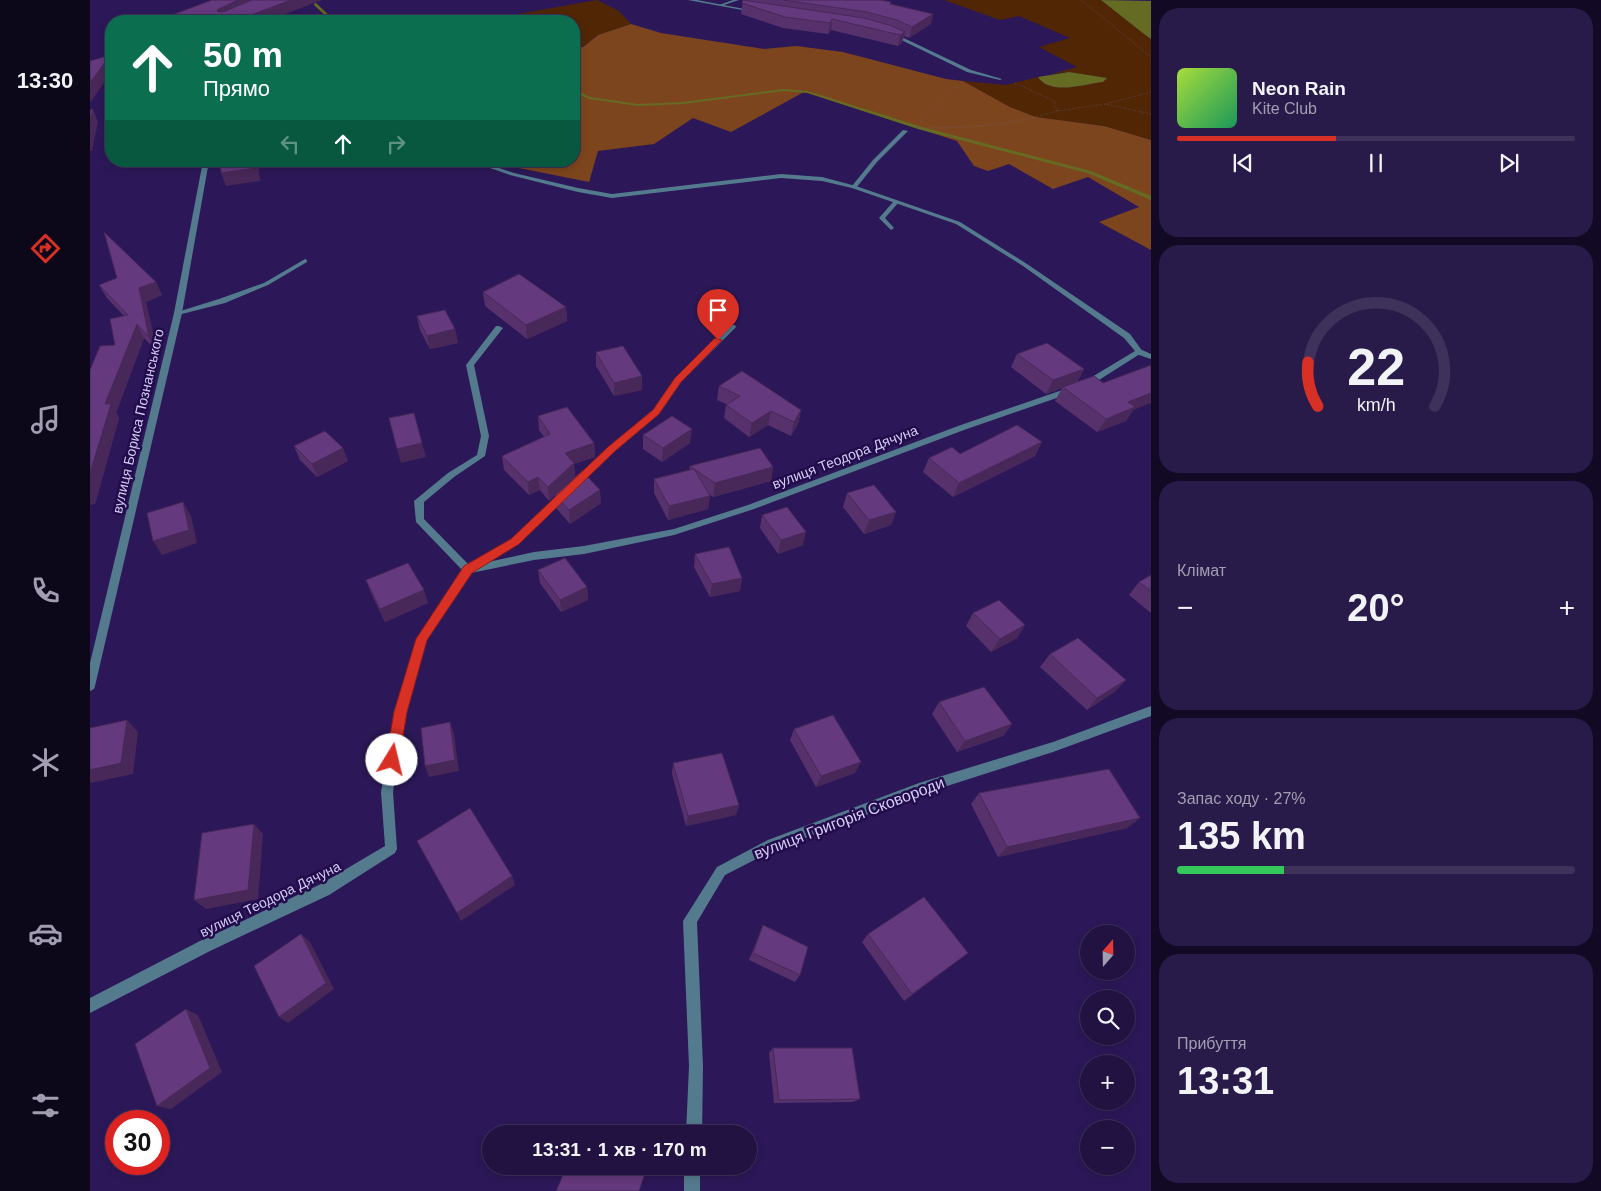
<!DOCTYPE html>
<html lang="uk">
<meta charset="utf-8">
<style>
:root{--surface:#211242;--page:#291b49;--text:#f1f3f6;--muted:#a29eb2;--line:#3e325b;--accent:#d93025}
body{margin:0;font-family:Arial,sans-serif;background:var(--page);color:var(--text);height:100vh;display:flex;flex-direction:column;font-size:19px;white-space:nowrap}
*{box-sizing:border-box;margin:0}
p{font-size:16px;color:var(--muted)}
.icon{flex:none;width:28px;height:28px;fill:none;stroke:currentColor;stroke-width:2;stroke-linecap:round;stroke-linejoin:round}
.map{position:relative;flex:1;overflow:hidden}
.details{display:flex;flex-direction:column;gap:8px;padding:8px;background:#120a24;width:450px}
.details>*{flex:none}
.hud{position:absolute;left:15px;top:15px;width:475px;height:152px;border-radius:20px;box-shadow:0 2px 8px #0003,0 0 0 1px var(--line);background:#0b6e4f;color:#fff;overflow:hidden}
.needle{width:32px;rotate:20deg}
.fabs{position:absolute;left:990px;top:925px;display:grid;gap:10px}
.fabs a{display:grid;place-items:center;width:55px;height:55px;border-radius:50%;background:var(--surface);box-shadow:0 2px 8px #0003,0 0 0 1px var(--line);font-size:25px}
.speed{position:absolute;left:15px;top:1110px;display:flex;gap:10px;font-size:25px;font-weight:700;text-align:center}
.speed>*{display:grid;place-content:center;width:65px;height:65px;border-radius:50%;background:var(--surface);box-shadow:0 2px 8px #0003,0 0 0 1px var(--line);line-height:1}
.speed .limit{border:8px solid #d22;background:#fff;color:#111}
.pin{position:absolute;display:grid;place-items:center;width:42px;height:42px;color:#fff;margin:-51px -21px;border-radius:50% 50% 50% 0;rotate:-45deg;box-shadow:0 0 5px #0007}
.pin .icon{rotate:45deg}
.me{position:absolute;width:55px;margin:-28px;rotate:9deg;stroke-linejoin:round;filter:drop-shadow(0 0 4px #0008)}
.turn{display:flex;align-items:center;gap:18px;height:105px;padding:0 15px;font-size:22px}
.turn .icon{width:65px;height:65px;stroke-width:2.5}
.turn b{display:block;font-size:35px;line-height:42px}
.lanes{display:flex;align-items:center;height:48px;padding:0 15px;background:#0003;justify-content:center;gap:25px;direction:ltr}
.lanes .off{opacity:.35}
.big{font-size:38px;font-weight:700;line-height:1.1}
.details .widget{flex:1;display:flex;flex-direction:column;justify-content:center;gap:8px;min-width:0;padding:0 18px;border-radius:20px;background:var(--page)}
.details .dial{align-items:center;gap:0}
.dial svg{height:130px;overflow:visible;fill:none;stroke:var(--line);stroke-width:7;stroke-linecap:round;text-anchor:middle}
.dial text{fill:var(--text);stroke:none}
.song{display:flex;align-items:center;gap:15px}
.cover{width:60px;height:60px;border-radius:8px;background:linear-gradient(135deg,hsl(80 70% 55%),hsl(150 70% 35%))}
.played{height:5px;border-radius:2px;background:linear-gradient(90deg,var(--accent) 40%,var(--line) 40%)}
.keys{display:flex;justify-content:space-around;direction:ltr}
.heat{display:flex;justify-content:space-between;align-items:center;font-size:28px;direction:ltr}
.charge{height:8px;border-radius:4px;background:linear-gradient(90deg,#34c759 27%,var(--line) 0)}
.trip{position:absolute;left:392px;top:1125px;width:275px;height:50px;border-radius:25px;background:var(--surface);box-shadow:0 2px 8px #0003,0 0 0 1px var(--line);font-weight:700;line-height:50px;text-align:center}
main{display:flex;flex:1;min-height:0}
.tabs{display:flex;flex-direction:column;width:90px;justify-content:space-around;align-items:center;background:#0d071a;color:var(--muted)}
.tabs .icon{width:35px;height:35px}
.tabs .on{color:var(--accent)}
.tabs b{font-size:22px;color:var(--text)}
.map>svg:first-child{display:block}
.green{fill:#512605}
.forest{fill:#7d451d}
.water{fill:#666b23}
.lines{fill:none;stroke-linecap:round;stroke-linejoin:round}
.stream{fill:#666b23;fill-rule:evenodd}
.path{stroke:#6b5d93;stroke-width:1;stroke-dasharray:0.5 2;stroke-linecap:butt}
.lane{fill:#547a8e;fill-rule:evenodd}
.street{fill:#547a8e;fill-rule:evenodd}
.wall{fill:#57316c}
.shaded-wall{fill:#472858}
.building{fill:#65397d;stroke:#472858}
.route{fill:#d93025;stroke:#8d1f18}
.labels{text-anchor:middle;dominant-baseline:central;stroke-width:5;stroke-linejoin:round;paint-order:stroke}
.street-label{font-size:14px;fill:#d2ccf3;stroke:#230c4c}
.near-street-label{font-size:16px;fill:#d2ccf3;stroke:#230c4c}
</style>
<main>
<nav class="tabs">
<b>13:30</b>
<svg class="icon on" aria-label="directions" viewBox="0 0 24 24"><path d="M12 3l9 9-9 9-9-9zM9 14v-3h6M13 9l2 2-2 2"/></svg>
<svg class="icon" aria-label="music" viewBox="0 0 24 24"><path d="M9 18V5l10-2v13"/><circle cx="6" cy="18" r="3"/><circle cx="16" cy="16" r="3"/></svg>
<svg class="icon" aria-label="phone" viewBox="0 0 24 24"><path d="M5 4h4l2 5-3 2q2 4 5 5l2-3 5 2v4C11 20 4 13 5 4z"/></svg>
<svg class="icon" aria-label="climate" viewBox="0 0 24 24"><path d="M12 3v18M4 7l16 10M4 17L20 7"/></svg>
<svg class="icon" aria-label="car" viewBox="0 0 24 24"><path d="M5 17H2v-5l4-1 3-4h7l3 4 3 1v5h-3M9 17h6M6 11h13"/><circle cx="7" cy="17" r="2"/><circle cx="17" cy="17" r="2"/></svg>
<svg class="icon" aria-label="filters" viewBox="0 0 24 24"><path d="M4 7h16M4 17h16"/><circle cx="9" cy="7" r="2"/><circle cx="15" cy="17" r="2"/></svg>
</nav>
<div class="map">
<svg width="1061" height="1191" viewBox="0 0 1061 1191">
<rect width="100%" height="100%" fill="#2c1858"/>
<g class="green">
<polygon points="507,0 529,11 541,24 508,35 492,47 484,49 484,21 388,21"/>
<path d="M854,0H1011L1061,39V140L1014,126L946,117L920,107L873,81L916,85L948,77C960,96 995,84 1013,82L1016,78L979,72L961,74L987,67L949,47L980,38L929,16L910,20Z"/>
</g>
<polygon class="forest" points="541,24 571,33 674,49 706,46 753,52 856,79 873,81 920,107 946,117 1014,126 1061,140 1061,250 1009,222 1049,207 998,177 963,189 919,164 898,171 884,166 867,141 714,92 641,132 603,118 564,144 508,151 499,182 429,168 411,161 484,161 484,49 493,47 508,35"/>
<g class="water">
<polygon points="1011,0 1061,1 1061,39 1054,34"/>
<path d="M979,72L1017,78L1013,82C995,84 960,96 948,77Z"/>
</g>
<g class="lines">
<g class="stream">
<polygon points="225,3 226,3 245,21 241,21 224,5"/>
<polygon points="484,89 500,97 548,104 593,102 694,89 718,91 832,127 1001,171 1061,196 1061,200 997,173 828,129 718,93 694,91 593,104 548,106 499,99 484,92"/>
</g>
<g class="path">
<polyline points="991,0 1061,57"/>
<polyline points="1016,104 1061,114"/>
<polyline points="967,111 1016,104 1061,92"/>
<polyline points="830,122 869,83"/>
<path d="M831,128C877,128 922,125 967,111L964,101L925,83"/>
</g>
<g class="lane">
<polygon points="643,0 649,0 631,6 629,5"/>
<polygon points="813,130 818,131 787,162 766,188 762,188 762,186 783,160"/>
<polygon points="804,201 809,202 795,218 804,228 801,230 789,218"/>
<polygon points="215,259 217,260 217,262 178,285 135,303 88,315 84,313 129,299 174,283"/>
<polygon points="639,325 645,325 646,327 591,382 569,414 525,451 489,485 483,485 482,483 483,481 519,447 563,410 585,378"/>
<polygon points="406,326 409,326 413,328 384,365 399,436 395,456 364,477 334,502 334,519 379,565 422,539 472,491 475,490 480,493 428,543 378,574 375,573 326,522 324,501 358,473 387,455 391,436 376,365"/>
<polygon points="1046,350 1052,350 1061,354 1061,359 1046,354"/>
</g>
<g class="street">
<polygon points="598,0 607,0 665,11 663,12"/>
<polygon points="801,32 881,70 912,79 910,80 877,72 799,34"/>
<polygon points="113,161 119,161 92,313 5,686 4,689 0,691 0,663 84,313"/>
<polygon points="380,161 389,161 424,173 488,188 522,194 691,174 732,177 766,186 870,222 937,264 1040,334 1053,352 998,387 992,387 992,383 1045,351 1034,338 933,266 866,224 762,188 732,181 691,178 522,198 488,192 420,175"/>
<polygon points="981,387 984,388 984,392 874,430 664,509 584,535 494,554 444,560 381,573 337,640 316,711 303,792 307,849 305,853 239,895 120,951 0,1013 0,998 110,941 229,885 295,846 291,792 304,711 327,639 375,567 444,552 494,546 584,529 658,505 868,426"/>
<polygon points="1061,706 1061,716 963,752 829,795 686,849 635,875 607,922 613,1066 612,1134 596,1134 599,1066 593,921 627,867 678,840 829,783 963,742"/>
<rect x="594" y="1166" width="16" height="25"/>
</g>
</g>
<g class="wall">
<polygon points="653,0 790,0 801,4 841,24 819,38 814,36 812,43 808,46 741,30 738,34 693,28 651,14"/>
<polygon points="66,282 72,295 56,302 67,351 54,338 26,413 29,418 5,504 34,316 17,298 9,285"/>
<polygon points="393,292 476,307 477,321 437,339 395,306"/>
<polygon points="327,316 365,329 368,343 340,349 330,330"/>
<polygon points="506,352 552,376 552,390 524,396 506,366"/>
<polygon points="927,354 994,369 987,382 1013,383 1043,410 1036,421 1007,432 965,401 972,388 956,394 921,367"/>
<polygon points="629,386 711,410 708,424 701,436 678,425 659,437 634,418 636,404 627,400"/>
<polygon points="448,416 504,443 505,457 484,464 485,476 459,501 450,490 439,495 414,470 412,456 454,437 449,430"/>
<polygon points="553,435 600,443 572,462 553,449"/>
<polygon points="204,446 258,461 227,477 210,460"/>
<polygon points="870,454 945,456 863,497 833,472 839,458"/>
<polygon points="600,466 683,467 681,481 623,497 619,494 620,496 618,509 578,520 564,493 564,479 599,470"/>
<polygon points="757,493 806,512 801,525 774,534 753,507"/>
<polygon points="465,495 511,503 480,524 467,509"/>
<polygon points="672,515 713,545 688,554 670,528"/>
<polygon points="605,554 652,578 650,591 620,597 604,567"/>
<polygon points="448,570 497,587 498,600 471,612 450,583"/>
<polygon points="1061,575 1061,613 1039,595 1049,582"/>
<polygon points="276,580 338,603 295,622 281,593"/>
<polygon points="883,613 935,625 927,638 901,652 876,626"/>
<polygon points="960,654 1036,680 1024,692 997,710 950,667"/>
<polygon points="849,702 922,724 913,736 867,752 842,714"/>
<polygon points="704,729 765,773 726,787 700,740"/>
<polygon points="583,763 649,805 646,815 596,826 582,774"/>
<polygon points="889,793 1050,818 1037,828 908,857 881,804"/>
<polygon points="673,925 710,975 705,982 659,960"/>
<polygon points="778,934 878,953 814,1001 772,942"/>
<polygon points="683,1048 770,1099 763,1102 684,1103 679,1053"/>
</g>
<g class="shaded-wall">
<polygon points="148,0 175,0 130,21 127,10"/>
<polygon points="201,0 232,0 177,21 155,21 153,18"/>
<polygon points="843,14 841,24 819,38 822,27"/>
<polygon points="742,19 741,30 738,34 740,23"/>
<polygon points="815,32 812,43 808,46 810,35"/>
<polygon points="21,54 21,73 0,103 0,83"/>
<polygon points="3,109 8,122 2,151 0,151 0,121"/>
<polygon points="165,161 168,161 170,181 136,186 131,173"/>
<polygon points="66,282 72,295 56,302 67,351 59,337 49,288"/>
<polygon points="476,307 477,321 437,339 436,325"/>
<polygon points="47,324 54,338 26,413 29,418 5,504 0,505 0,473 15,404"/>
<polygon points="365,329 368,343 340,349 337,336"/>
<polygon points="994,369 987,383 973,387 972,388 956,394 963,380"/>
<polygon points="552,376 552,390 524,396 524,383"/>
<polygon points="1061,393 1061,403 1043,410 1036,421 1007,432 1016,419 1038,402"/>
<polygon points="711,410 708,424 701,436 704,422"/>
<polygon points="681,411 678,425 659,437 662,423"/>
<polygon points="602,429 600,443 572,462 573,448"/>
<polygon points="952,442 945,456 863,497 869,483"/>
<polygon points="332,443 336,457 311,463 307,449"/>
<polygon points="504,443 505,457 484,464 485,476 459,501 458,487 475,453"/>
<polygon points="253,448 258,461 227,477 222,464"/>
<polygon points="683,467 681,481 623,497 625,483"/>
<polygon points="448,477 450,490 439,495 438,482"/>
<polygon points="510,490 511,503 480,524 479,510"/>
<polygon points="620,496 618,509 578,520 579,506"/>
<polygon points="93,502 101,516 107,543 72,555 63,541"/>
<polygon points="806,512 801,525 774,534 779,520"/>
<polygon points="716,532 713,545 688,554 691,540"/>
<polygon points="652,578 650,591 620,597 622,584"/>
<polygon points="497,587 498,600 471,612 470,600"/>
<polygon points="334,590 338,603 295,622 290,609"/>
<polygon points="935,625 927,638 901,652 910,639"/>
<polygon points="1036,680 1024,692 997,710 1007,698"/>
<polygon points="37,720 48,732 43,774 1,783 0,782 0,770"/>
<polygon points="360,722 364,734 369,771 339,777 335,766"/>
<polygon points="922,724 913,736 867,752 875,741"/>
<polygon points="771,762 765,773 726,787 731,776"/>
<polygon points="649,805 646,815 596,826 598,816"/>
<polygon points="1050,818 1037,828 908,857 917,847"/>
<polygon points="164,824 173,834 168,899 116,909 104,900"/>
<polygon points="422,876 425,885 371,921 367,913"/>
<polygon points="211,934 220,942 244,989 198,1023 189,1017"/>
<polygon points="96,1009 108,1015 132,1072 81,1109 67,1106"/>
</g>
<g class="building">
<polygon points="122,0 148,0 127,10 128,12 133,12 162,0 201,0 153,18 162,20 160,21 66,21"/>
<polygon points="653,0 774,18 802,26 815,32 810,35 742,19 740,23 695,17 652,3"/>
<polygon points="693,0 790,0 801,2 800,4 843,14 822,27 807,20 777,12"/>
<polygon points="21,47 21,54 0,83 0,61 17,56 17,51 15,51"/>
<polygon points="3,109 0,121 0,110"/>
<polygon points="130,161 165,161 166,168 131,173"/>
<polygon points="14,232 66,282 49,288 59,337 47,324 15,404 21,404 0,473 0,370 10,346 25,345 20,319 38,315 9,285 27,278"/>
<polygon points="429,274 476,307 436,325 393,292"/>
<polygon points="355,310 365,329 337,336 327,316"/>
<polygon points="957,343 994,369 963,380 927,354"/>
<polygon points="533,346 552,376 524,383 506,352"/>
<polygon points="1061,365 1061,393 1038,402 1045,407 1016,419 973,387 1004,376 1013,383"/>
<polygon points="652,371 711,410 704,422 681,411 662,423 636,405 650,396 629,386"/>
<polygon points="477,407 504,443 475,453 484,463 458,487 448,477 438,482 412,456 460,434 448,416"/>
<polygon points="324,413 332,443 307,449 299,418"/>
<polygon points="582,416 602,429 573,448 553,435"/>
<polygon points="927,425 952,442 869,483 839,458 862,447 870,454"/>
<polygon points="235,431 253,448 222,464 204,446"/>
<polygon points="670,448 683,467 625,483 604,469 620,496 579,506 564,479 604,469 600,466"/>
<polygon points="492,471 510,490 479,510 465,495"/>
<polygon points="784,485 806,512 779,520 757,493"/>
<polygon points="93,502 99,530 63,541 57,513"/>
<polygon points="697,507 716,532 691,540 672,515"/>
<polygon points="639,547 652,578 622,584 605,554"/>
<polygon points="475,558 497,587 470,600 448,570"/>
<polygon points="318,563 334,590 290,609 276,580"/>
<polygon points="1061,575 1061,591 1049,582"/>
<polygon points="909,600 935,625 910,639 883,613"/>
<polygon points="988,638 1036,680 1007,698 960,654"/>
<polygon points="894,687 922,724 875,741 849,702"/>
<polygon points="743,715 771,762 731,776 704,729"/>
<polygon points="37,720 31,763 0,770 0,728"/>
<polygon points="360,722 365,760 335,766 331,728"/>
<polygon points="632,753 649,805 598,816 583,763"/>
<polygon points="1019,769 1050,818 917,847 889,793"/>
<polygon points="380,808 422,876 367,913 327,841"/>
<polygon points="164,824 158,890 104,900 112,833"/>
<polygon points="834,897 878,953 822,994 778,934"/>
<polygon points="673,925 718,947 710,975 663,953"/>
<polygon points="211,934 236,983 189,1017 164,966"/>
<polygon points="96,1009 120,1068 67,1106 45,1044"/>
<polygon points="683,1048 762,1048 770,1099 689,1100"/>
<polygon points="477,1166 538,1166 554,1176 549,1191 466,1191"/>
</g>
<polygon class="route" points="625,338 632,340 591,382 569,414 525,451 429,544 382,573 337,640 317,712 309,760 307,764 302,766 298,764 296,760 304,712 326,639 374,566 421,539 518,447 563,410 585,378"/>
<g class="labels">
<g class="street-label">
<text transform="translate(48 421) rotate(-77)">вулиця Бориса Познанського</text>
<text transform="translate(755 457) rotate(-21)">вулиця Теодора Дячуна</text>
<text transform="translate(180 899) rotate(-26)">вулиця Теодора Дячуна</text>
</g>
<g class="near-street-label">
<text transform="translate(759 818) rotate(-21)">вулиця Григорія Сковороди</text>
</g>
</g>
</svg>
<div class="fabs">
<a><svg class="needle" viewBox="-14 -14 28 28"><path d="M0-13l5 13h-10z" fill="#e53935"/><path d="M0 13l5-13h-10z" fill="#a29eb2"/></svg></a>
<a><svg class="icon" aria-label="search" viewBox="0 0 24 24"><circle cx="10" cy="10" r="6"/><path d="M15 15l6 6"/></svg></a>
<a>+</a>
<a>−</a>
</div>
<div class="speed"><div class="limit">30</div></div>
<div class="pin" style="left:628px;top:340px;background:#d93025"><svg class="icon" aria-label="arrive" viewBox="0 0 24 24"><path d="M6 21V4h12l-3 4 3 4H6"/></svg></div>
<svg class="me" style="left:302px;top:760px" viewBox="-20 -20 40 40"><circle r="19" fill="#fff"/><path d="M0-13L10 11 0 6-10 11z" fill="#d93025"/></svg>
<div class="trip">13:31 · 1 хв · 170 m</div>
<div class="hud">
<div class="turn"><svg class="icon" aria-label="ahead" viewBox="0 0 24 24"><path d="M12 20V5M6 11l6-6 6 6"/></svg><div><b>50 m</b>Прямо</div></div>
<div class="lanes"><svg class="icon off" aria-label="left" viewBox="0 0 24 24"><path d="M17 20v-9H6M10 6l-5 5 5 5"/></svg><svg class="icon" aria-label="ahead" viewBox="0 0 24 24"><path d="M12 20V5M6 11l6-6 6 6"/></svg><svg class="icon off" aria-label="right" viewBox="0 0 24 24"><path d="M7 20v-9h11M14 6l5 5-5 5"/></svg></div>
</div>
</div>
<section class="details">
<div class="widget">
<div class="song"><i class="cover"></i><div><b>Neon Rain</b><p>Kite Club</p></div></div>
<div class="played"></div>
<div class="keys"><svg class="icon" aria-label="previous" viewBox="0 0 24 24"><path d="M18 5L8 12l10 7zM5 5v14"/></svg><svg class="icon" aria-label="pause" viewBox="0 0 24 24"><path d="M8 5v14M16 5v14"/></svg><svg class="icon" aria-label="next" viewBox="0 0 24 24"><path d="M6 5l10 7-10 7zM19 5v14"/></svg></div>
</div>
<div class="widget dial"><svg viewBox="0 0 100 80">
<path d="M14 69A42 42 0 1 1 86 69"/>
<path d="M14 69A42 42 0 0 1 8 42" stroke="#d93025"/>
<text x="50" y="56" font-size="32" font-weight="700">22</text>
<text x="50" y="72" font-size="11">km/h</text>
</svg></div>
<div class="widget"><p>Клімат</p>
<div class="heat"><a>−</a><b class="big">20°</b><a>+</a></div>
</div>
<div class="widget"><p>Запас ходу · 27%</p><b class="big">135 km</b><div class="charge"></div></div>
<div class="widget"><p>Прибуття</p><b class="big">13:31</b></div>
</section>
</main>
